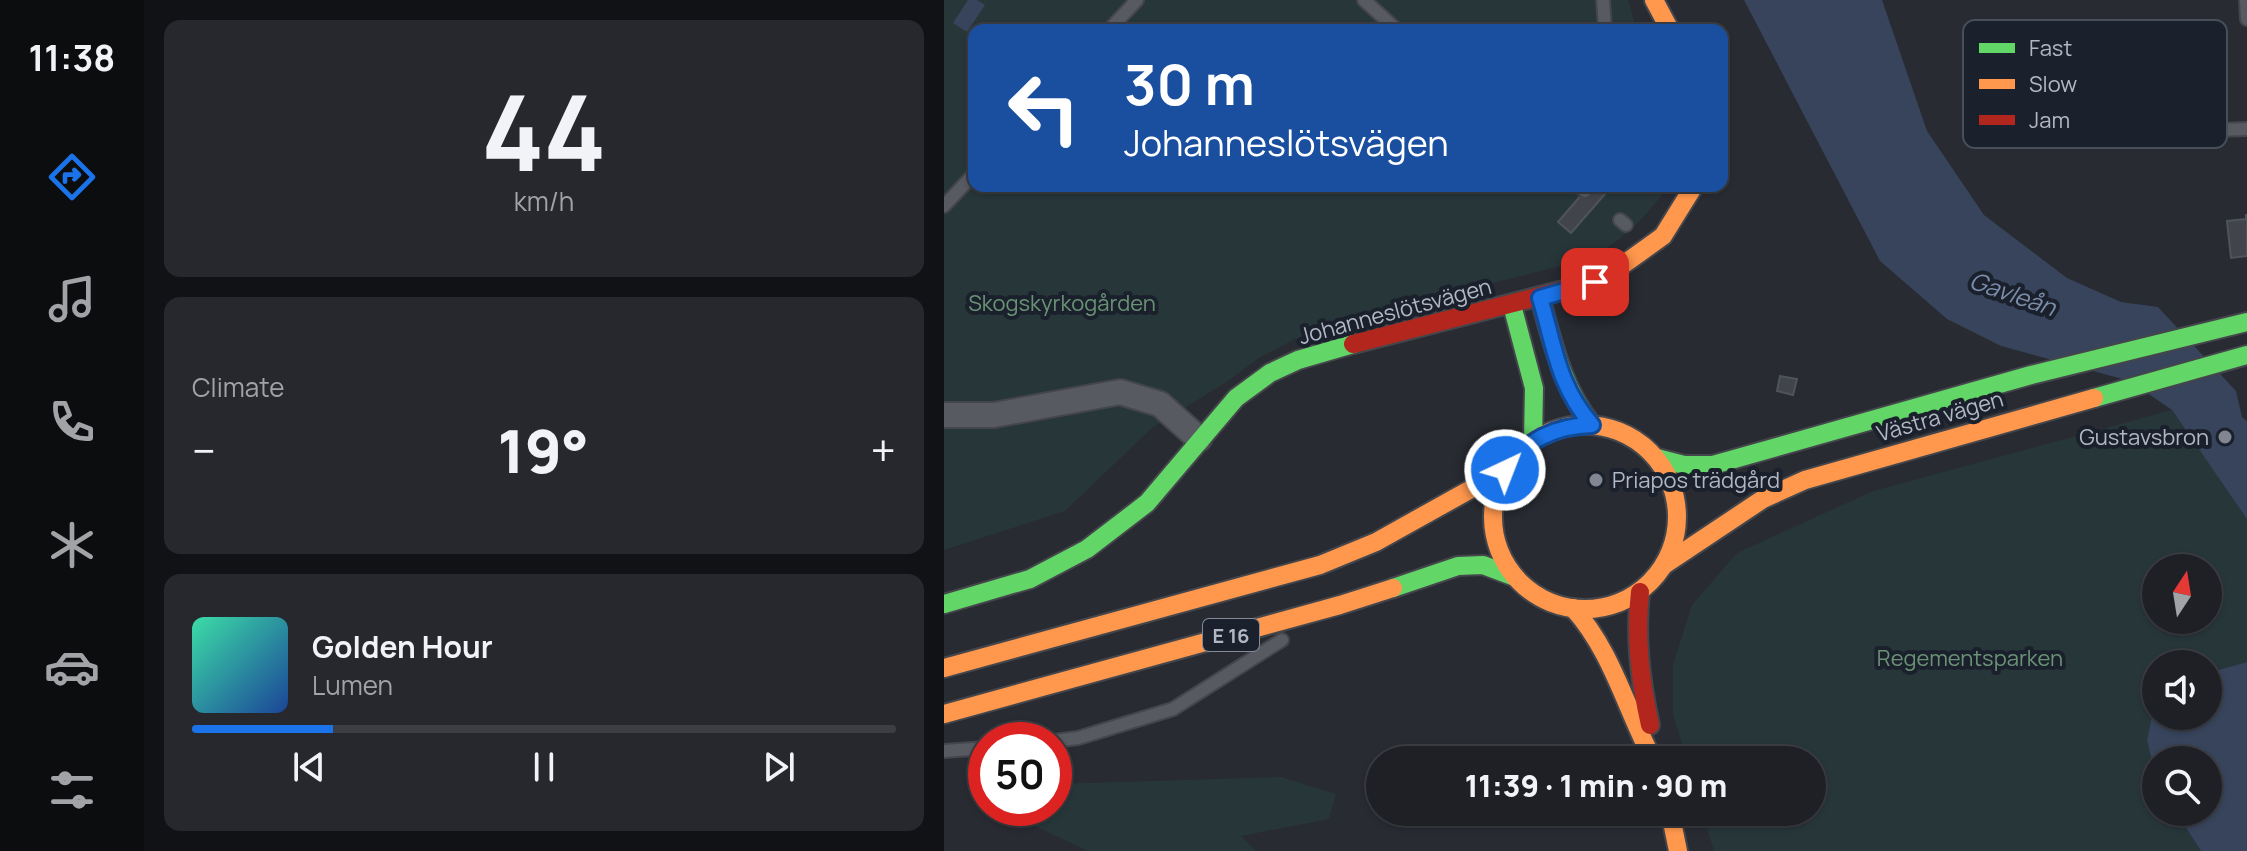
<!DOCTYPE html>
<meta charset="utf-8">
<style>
:root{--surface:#1e2026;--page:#26282e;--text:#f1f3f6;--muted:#a1a3a7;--line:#3c3e43;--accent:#1a73e8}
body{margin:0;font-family:Manrope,sans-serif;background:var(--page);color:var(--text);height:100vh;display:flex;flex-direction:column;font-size:30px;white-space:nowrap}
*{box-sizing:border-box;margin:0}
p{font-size:26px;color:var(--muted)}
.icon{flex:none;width:44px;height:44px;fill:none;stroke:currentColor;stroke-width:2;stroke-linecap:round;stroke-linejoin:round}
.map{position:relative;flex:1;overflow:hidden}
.panel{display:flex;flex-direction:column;gap:20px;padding:20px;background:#101215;width:800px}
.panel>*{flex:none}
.banner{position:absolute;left:24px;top:24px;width:760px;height:168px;border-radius:16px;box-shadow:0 2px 6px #0004,0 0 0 2px var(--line);background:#1a4fa0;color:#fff;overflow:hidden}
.needle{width:52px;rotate:12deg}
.controls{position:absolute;left:1198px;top:554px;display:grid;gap:16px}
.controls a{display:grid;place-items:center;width:80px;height:80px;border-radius:50%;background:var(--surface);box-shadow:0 2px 6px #0004,0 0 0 2px var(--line);font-size:40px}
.speed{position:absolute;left:24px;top:722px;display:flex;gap:16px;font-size:40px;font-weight:700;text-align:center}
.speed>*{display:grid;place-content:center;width:104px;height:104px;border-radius:50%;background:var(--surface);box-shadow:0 2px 6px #0004,0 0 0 2px var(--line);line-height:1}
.speed .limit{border:12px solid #d22;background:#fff;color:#111}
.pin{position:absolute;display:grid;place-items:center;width:68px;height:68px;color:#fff;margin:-34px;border-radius:16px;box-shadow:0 4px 12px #0006}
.me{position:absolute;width:88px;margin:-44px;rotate:43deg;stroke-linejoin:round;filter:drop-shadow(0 0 6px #0008)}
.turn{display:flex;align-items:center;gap:28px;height:168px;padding:0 24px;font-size:36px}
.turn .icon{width:104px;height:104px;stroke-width:2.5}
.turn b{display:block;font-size:56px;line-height:68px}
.big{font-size:60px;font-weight:800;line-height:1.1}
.panel .card{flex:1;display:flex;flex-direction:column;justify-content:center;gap:12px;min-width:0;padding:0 28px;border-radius:16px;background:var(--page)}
.panel .dial{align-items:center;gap:0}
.dial b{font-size:104px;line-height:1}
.song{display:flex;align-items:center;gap:24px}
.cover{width:96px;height:96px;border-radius:12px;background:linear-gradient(135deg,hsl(160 70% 55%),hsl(220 70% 35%))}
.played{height:8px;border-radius:4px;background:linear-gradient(90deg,var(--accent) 20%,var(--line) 20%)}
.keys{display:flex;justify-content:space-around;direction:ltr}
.heat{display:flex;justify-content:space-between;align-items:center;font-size:44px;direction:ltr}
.trip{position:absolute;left:422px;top:746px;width:460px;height:80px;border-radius:40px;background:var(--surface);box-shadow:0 2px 6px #0004,0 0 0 2px var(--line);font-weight:800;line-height:80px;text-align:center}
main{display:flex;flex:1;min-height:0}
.menu{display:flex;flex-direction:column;width:144px;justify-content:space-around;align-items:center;background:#0c0d0f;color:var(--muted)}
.menu .icon{width:56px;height:56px}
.menu .on{color:var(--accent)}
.menu b{font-size:36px;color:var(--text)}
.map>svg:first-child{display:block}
.green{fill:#273639;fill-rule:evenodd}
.water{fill:#37445b}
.building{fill:#41454b;stroke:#4f535a;stroke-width:2}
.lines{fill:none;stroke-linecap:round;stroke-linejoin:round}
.lane-casing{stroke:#44464b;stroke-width:16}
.street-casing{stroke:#44464b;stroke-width:28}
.fast-casing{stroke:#44464b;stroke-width:22}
.slow-casing{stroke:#44464b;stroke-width:22}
.jam-casing{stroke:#44464b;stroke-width:22}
.lane{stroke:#575a60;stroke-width:12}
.street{stroke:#575a60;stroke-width:24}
.fast{stroke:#63d668;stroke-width:18}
.slow{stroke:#ff974d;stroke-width:18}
.jam{stroke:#b3261e;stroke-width:18}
.route-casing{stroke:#114b97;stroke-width:20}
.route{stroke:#1a73e8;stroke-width:14}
.poi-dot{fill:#818691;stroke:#1b212c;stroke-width:3}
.labels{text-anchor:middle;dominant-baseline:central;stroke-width:8;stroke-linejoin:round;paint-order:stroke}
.shield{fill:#1b212c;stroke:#848a96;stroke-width:2}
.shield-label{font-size:20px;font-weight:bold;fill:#b1b7c4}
.park-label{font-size:22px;fill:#6a9275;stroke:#1b212c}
.street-label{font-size:22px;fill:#b1b7c4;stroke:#1b212c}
.poi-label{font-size:22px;fill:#b1b7c4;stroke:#1b212c;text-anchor:end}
.water-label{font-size:24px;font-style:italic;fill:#7b8daa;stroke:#1b212c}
.key{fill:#1b212c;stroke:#484e5a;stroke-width:2}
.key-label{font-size:22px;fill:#b1b7c4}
</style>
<main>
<nav class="menu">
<b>11:38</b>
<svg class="icon on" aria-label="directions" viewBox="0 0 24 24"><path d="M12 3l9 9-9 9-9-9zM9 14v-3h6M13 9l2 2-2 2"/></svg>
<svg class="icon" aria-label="music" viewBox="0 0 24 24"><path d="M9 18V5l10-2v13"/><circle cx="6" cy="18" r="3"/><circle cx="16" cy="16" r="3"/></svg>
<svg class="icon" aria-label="phone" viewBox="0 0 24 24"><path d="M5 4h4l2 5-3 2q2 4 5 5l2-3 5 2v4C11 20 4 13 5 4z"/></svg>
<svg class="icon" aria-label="climate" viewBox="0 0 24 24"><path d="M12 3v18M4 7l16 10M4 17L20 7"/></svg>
<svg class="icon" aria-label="car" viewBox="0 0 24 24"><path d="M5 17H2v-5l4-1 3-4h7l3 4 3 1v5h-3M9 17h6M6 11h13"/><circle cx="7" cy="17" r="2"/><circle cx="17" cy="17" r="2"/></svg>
<svg class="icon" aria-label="filters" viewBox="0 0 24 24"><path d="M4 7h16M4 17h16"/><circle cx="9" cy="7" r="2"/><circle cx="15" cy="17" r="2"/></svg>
</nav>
<section class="panel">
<div class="card dial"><b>44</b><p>km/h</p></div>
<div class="card"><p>Climate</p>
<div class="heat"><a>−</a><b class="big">19°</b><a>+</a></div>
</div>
<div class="card">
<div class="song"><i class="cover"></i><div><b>Golden Hour</b><p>Lumen</p></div></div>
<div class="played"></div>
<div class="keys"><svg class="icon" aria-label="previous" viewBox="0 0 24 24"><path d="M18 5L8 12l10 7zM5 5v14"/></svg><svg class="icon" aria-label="pause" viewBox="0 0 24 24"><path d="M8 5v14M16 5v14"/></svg><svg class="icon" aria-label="next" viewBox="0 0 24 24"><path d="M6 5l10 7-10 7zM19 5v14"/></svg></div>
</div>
</section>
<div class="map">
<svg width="1303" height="851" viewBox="0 0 1303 851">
<rect width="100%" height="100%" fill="#282b32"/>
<g class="green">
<path d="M0,0H684L693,30H30V186H725C697,222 684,236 645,259L404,319L349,340L315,358L284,381L208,428L121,511L0,550Z"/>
<path d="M1228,410L1303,518V662L1264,673V664H1212V709L1209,711L1203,740L1212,778V812H1232L1257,851H770L758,812H868V760H743L729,714V664L748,605L793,553L929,491ZM1212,568H1264V620H1212Z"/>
<polygon points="337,777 392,794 385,819 297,836 312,851 144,851 52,808 110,808 110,784"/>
</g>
<g class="water">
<polygon points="24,0 33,0 41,5 23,32 9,23"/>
<polygon points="800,0 938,0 983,131 1040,215 1123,278 1177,302 1214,307 1292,391 1298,417 1303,421 1303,519 1228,410 1186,381 1057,346 1003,319 936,261"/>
<polygon points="1303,662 1303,851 1257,851 1232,812 1264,812 1264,760 1212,760 1212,778 1203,740 1209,711 1212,709 1212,716 1264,716 1264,673"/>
</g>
<g class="building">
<polygon points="645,186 668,186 627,233 614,222"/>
<polygon points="1302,215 1303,215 1303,256 1287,258 1283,221 1302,219"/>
<polygon points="836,376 853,379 849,395 833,391"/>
</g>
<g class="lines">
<defs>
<g id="lane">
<polyline points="420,0 453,30"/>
<polyline points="659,0 661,30"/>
<polyline points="1302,0 1303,19"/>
<polyline points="165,30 193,0"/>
<polyline points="1211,132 1303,129"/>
<polyline points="635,186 641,191"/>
<polyline points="0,206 30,174"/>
<polyline points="676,220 682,225"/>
<polyline points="110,741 134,738 229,709 338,640"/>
<polyline points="0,751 42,748"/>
</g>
<polyline id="street" points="0,415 50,415 176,392 216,404 255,439"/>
<g id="fast">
<path d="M596,298C609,344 618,387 648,425"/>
<polyline points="568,305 590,388 589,440"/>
<polyline points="1150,398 1303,355"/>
<polyline points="713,458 740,465 769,465 1087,375 1303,322"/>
<polyline points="449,588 514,566 539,565 571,577"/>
<polyline points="0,604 86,579 143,549 203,503 292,398 326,373 354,360 409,344"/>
</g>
<g id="slow">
<polyline points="710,0 726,30"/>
<polyline points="669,272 719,236 750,186"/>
<circle cx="641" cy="517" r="92"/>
<polyline points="720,565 819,499 861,480 1150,398"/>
<path d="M629,608C668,651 682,709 709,760"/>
<polyline points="0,668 376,565 432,542 561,470"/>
<polyline points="0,714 396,605 449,588"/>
<polyline points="726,812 734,851"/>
</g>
<g id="jam">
<polyline points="409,344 651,282 669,272"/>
<path d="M696,592C691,637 696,681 706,725"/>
</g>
</defs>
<use href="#lane" class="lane-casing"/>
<use href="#street" class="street-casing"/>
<use href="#fast" class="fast-casing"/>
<use href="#slow" class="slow-casing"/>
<use href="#jam" class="jam-casing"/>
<use href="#lane" class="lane"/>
<use href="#street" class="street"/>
<use href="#fast" class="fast"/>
<use href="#slow" class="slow"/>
<use href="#jam" class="jam"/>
</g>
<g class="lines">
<defs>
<path id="route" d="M561,470C584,440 609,426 648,425C613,384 611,347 596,298L651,282"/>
</defs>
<use href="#route" class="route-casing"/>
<use href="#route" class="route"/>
</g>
<g class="poi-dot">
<circle cx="1281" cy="437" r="8"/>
<circle cx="652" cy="480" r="8"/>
</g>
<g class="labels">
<rect class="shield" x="259" y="619" width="56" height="32" rx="6"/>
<g class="shield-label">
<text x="287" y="635">E 16</text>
</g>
<g class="park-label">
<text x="118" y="303">Skogskyrkogården</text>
<text x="1026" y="658">Regementsparken</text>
</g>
<g class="street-label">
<text transform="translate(451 311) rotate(-15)">Johanneslötsvägen</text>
<text transform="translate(996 416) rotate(-16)">Västra vägen</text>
</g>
<g class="poi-label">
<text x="1265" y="437">Gustavsbron</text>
<text x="668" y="480" text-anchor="start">Priapos trädgård</text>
</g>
<g class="water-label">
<text transform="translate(1069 293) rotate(19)">Gavleån</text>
</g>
</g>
<rect x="1019" y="20" width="264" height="128" rx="12" class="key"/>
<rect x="1035" y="43" width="36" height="10" fill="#63d668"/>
<rect x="1035" y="79" width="36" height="10" fill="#ff974d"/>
<rect x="1035" y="115" width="36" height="10" fill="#b3261e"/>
<g class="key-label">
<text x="1085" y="56">Fast</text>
<text x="1085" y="92">Slow</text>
<text x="1085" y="128">Jam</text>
</g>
</svg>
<div class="controls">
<a><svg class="needle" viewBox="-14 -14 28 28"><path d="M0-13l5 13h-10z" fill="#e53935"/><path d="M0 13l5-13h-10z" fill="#a1a3a7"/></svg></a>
<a><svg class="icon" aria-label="sound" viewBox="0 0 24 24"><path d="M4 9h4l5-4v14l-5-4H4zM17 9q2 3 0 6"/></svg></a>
<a><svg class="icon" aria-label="search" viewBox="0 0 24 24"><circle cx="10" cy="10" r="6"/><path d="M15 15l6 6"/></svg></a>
</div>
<div class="speed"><div class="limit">50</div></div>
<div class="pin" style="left:651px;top:282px;background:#d93025"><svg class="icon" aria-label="arrive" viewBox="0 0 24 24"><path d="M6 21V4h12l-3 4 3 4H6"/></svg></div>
<svg class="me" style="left:561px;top:470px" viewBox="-20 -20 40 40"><circle r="17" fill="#1a73e8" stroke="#fff" stroke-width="3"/><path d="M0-11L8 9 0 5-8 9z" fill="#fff"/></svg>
<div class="trip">11:39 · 1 min · 90 m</div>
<div class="banner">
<div class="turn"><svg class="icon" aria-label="left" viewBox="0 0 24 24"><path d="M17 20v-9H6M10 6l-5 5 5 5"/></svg><div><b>30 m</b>Johanneslötsvägen</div></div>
</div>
</div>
</main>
